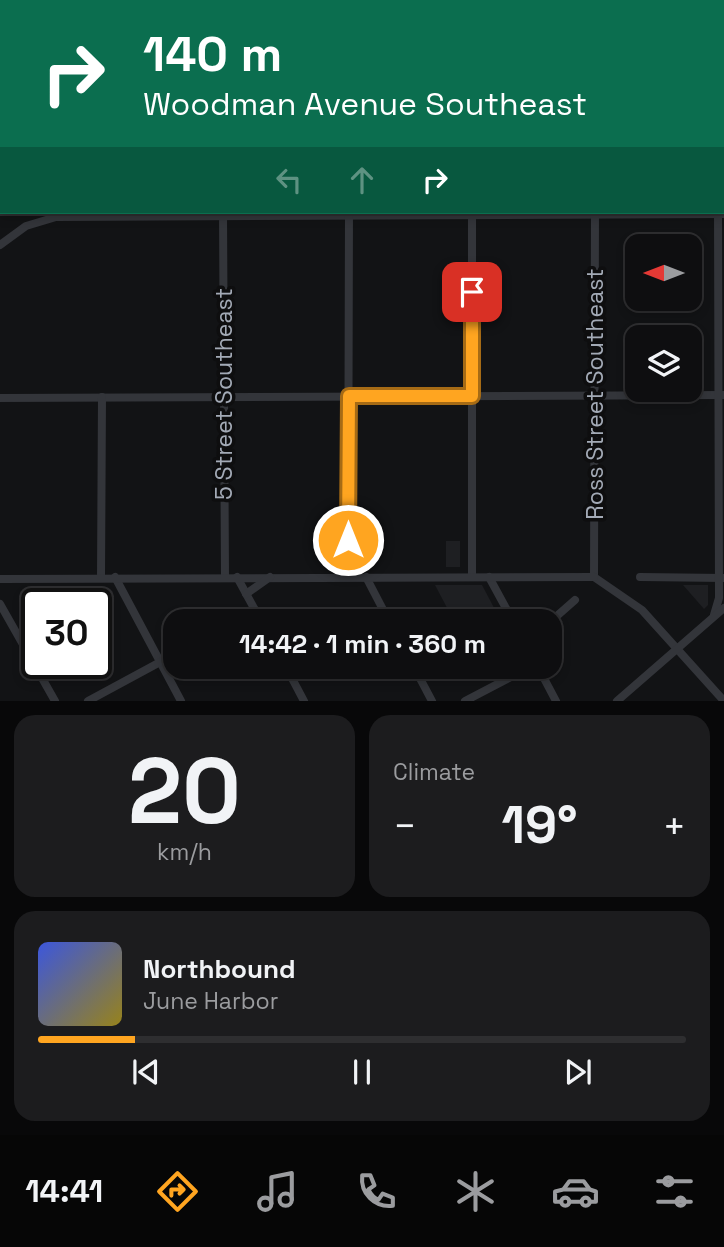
<!DOCTYPE html>
<meta charset="utf-8">
<style>
:root{--surface:#0e0e10;--page:#1c1c1e;--text:#f1f3f6;--muted:#9b9c9f;--line:#2e2e30;--accent:#ffa520}
body{margin:0;font-family:"Space Grotesk",sans-serif;background:var(--page);color:var(--text);height:100vh;display:flex;flex-direction:column;font-size:26px;white-space:nowrap}
*{box-sizing:border-box;margin:0}
p{font-size:23px;color:var(--muted)}
.icon{flex:none;width:38px;height:38px;fill:none;stroke:currentColor;stroke-width:2;stroke-linecap:round;stroke-linejoin:round}
.map{position:relative;height:701px;overflow:hidden}
.side{display:flex;flex-direction:column;gap:14px;padding:14px;background:#080809;flex:1}
.side>*{flex:none}
.banner{position:absolute;left:0px;top:0px;width:724px;height:214px;box-shadow:0 4px 10px #0003,0 0 0 2px var(--line);background:#0b6e4f;color:#fff;overflow:hidden}
.needle{width:46px;rotate:270deg}
.tools{position:absolute;left:625px;top:234px;display:grid;gap:14px}
.tools a{display:grid;place-items:center;width:77px;height:77px;border-radius:14px;background:var(--surface);box-shadow:0 4px 10px #0003,0 0 0 2px var(--line);font-size:35px}
.speed{position:absolute;left:21px;top:588px;display:flex;gap:14px;font-size:35px;font-weight:700;text-align:center}
.speed>*{display:grid;place-content:center;width:91px;height:91px;border-radius:50%;background:var(--surface);box-shadow:0 4px 10px #0003,0 0 0 2px var(--line);line-height:1}
.speed .limit{border:4px solid #111;border-radius:10px;background:#fff;color:#111}
.pin{position:absolute;display:grid;place-items:center;width:60px;height:60px;color:#fff;margin:-30px;border-radius:14px;box-shadow:0 4px 10px #0006}
.me{position:absolute;width:77px;margin:-38px;rotate:0deg;stroke-linejoin:round;filter:drop-shadow(0 0 5px #0008)}
.turn{display:flex;align-items:center;gap:24px;height:147px;padding:0 28px;font-size:32px}
.turn .icon{width:91px;height:91px;stroke-width:2.5}
.turn b{display:block;font-size:49px;line-height:60px}
.lanes{display:flex;align-items:center;height:66px;padding:0 28px;background:#0003;justify-content:center;gap:35px;direction:ltr}
.lanes .off{opacity:.35}
.big{font-size:52px;font-weight:800;line-height:1.1}
.side .tile{flex:1;display:flex;flex-direction:column;justify-content:center;gap:10px;min-width:0;padding:0 24px;border-radius:21px;background:var(--page)}
.side .dial{align-items:center;gap:0}
.dial b{font-size:91px;line-height:1}
.song{display:flex;align-items:center;gap:21px}
.cover{width:84px;height:84px;border-radius:10px;background:linear-gradient(135deg,hsl(230 70% 55%),hsl(50 70% 35%))}
.played{height:7px;border-radius:4px;background:linear-gradient(90deg,var(--accent) 15%,var(--line) 15%)}
.keys{display:flex;justify-content:space-around;direction:ltr}
.heat{display:flex;justify-content:space-between;align-items:center;font-size:38px;direction:ltr}
.side .tiles{flex:1;display:grid;gap:14px;grid-template-columns:1fr 1fr}
.tile:last-child{grid-column:span 2}
.trip{position:absolute;left:163px;top:609px;width:399px;height:70px;border-radius:21px;background:var(--surface);box-shadow:0 4px 10px #0003,0 0 0 2px var(--line);font-weight:800;line-height:70px;text-align:center}
.menu{display:flex;height:112px;justify-content:space-around;align-items:center;background:#060606;color:var(--muted)}
.menu .icon{width:49px;height:49px}
.menu .on{color:var(--accent)}
.menu b{font-size:32px;color:var(--text)}
.map>svg:first-child{display:block}
.built{fill:#1e1f22}
.green{fill:#182019}
.lines{fill:none;stroke-linecap:round;stroke-linejoin:round}
.street{stroke:#33353a;stroke-width:8}
.route-casing{stroke:#a66b15;stroke-width:18}
.route{stroke:#ffa520;stroke-width:12}
.labels{text-anchor:middle;dominant-baseline:central;stroke-width:7;stroke-linejoin:round;paint-order:stroke}
.street-label{font-size:23px;fill:#a3aab6;stroke:#0e0e0f}
</style>
<div class="map">
<svg width="724" height="701" viewBox="0 0 724 701">
<rect width="100%" height="100%" fill="#121315"/>
<g class="built">
<rect x="446" y="541" width="14" height="26"/>
<polygon points="482,585 501,621 454,621 435,585"/>
<polygon points="683,585 708,585 708,605 704,609"/>
</g>
<polygon class="green" points="0,0 342,0 342,2 2,2 0,148"/>
<g class="lines">
<g class="street">
<polyline points="472,0 472,2"/>
<polyline points="718,0 718,2"/>
<polyline points="222,2 223,0"/>
<polyline points="596,2 596,0"/>
<polyline points="723,34 724,34"/>
<polyline points="223,212 225,577"/>
<polyline points="472,212 472,577"/>
<polyline points="0,245 26,226 56,217 724,214"/>
<polyline points="0,398 724,395"/>
<polyline points="101,577 102,397"/>
<polyline points="115,577 181,701"/>
<polyline points="237,577 261,621"/>
<polyline points="348,577 349,212"/>
<polyline points="366,577 389,621"/>
<polyline points="489,577 513,621"/>
<polyline points="594,577 595,212"/>
<polyline points="594,577 642,610 724,701"/>
<polyline points="640,577 724,578"/>
<polyline points="0,579 594,577"/>
<polyline points="246,594 270,577"/>
<polyline points="0,604 55,701"/>
<polyline points="714,615 719,598 718,212"/>
<polyline points="235,621 255,610"/>
<polyline points="550,622 575,600"/>
<polyline points="286,667 304,701"/>
<polyline points="414,667 432,701"/>
<polyline points="538,667 556,701"/>
<polyline points="88,701 175,654"/>
<polyline points="465,701 530,667"/>
<polyline points="617,701 724,608"/>
</g>
</g>
<g class="lines">
<defs>
<polyline id="route" points="348,540 349,396 472,396 472,292"/>
</defs>
<use href="#route" class="route-casing"/>
<use href="#route" class="route"/>
</g>
<g class="labels">
<g class="street-label">
<text transform="translate(224 394) rotate(-90)">5 Street Southeast</text>
<text transform="translate(595 394) rotate(-90)">Ross Street Southeast</text>
</g>
</g>
</svg>
<div class="tools">
<a><svg class="needle" viewBox="-14 -14 28 28"><path d="M0-13l5 13h-10z" fill="#e53935"/><path d="M0 13l5-13h-10z" fill="#9b9c9f"/></svg></a>
<a><svg class="icon" aria-label="layers" viewBox="0 0 24 24"><path d="M12 4l9 5-9 5-9-5zM3 14l9 5 9-5"/></svg></a>
</div>
<div class="speed"><div class="limit">30</div></div>
<div class="pin" style="left:472px;top:292px;background:#d93025"><svg class="icon" aria-label="arrive" viewBox="0 0 24 24"><path d="M6 21V4h12l-3 4 3 4H6"/></svg></div>
<svg class="me" style="left:348px;top:540px" viewBox="-20 -20 40 40"><circle r="17" fill="#ffa520" stroke="#fff" stroke-width="3"/><path d="M0-11L8 9 0 5-8 9z" fill="#fff"/></svg>
<div class="trip">14:42 · 1 min · 360 m</div>
<div class="banner">
<div class="turn"><svg class="icon" aria-label="right" viewBox="0 0 24 24"><path d="M7 20v-9h11M14 6l5 5-5 5"/></svg><div><b>140 m</b>Woodman Avenue Southeast</div></div>
<div class="lanes"><svg class="icon off" aria-label="left" viewBox="0 0 24 24"><path d="M17 20v-9H6M10 6l-5 5 5 5"/></svg><svg class="icon off" aria-label="ahead" viewBox="0 0 24 24"><path d="M12 20V5M6 11l6-6 6 6"/></svg><svg class="icon" aria-label="right" viewBox="0 0 24 24"><path d="M7 20v-9h11M14 6l5 5-5 5"/></svg></div>
</div>
</div>
<section class="side">
<div class="tiles">
<div class="tile dial"><b>20</b><p>km/h</p></div>
<div class="tile"><p>Climate</p>
<div class="heat"><a>−</a><b class="big">19°</b><a>+</a></div>
</div>
<div class="tile">
<div class="song"><i class="cover"></i><div><b>Northbound</b><p>June Harbor</p></div></div>
<div class="played"></div>
<div class="keys"><svg class="icon" aria-label="previous" viewBox="0 0 24 24"><path d="M18 5L8 12l10 7zM5 5v14"/></svg><svg class="icon" aria-label="pause" viewBox="0 0 24 24"><path d="M8 5v14M16 5v14"/></svg><svg class="icon" aria-label="next" viewBox="0 0 24 24"><path d="M6 5l10 7-10 7zM19 5v14"/></svg></div>
</div>
</div>
</section>
<nav class="menu">
<b>14:41</b>
<svg class="icon on" aria-label="directions" viewBox="0 0 24 24"><path d="M12 3l9 9-9 9-9-9zM9 14v-3h6M13 9l2 2-2 2"/></svg>
<svg class="icon" aria-label="music" viewBox="0 0 24 24"><path d="M9 18V5l10-2v13"/><circle cx="6" cy="18" r="3"/><circle cx="16" cy="16" r="3"/></svg>
<svg class="icon" aria-label="phone" viewBox="0 0 24 24"><path d="M5 4h4l2 5-3 2q2 4 5 5l2-3 5 2v4C11 20 4 13 5 4z"/></svg>
<svg class="icon" aria-label="climate" viewBox="0 0 24 24"><path d="M12 3v18M4 7l16 10M4 17L20 7"/></svg>
<svg class="icon" aria-label="car" viewBox="0 0 24 24"><path d="M5 17H2v-5l4-1 3-4h7l3 4 3 1v5h-3M9 17h6M6 11h13"/><circle cx="7" cy="17" r="2"/><circle cx="17" cy="17" r="2"/></svg>
<svg class="icon" aria-label="filters" viewBox="0 0 24 24"><path d="M4 7h16M4 17h16"/><circle cx="9" cy="7" r="2"/><circle cx="15" cy="17" r="2"/></svg>
</nav>
